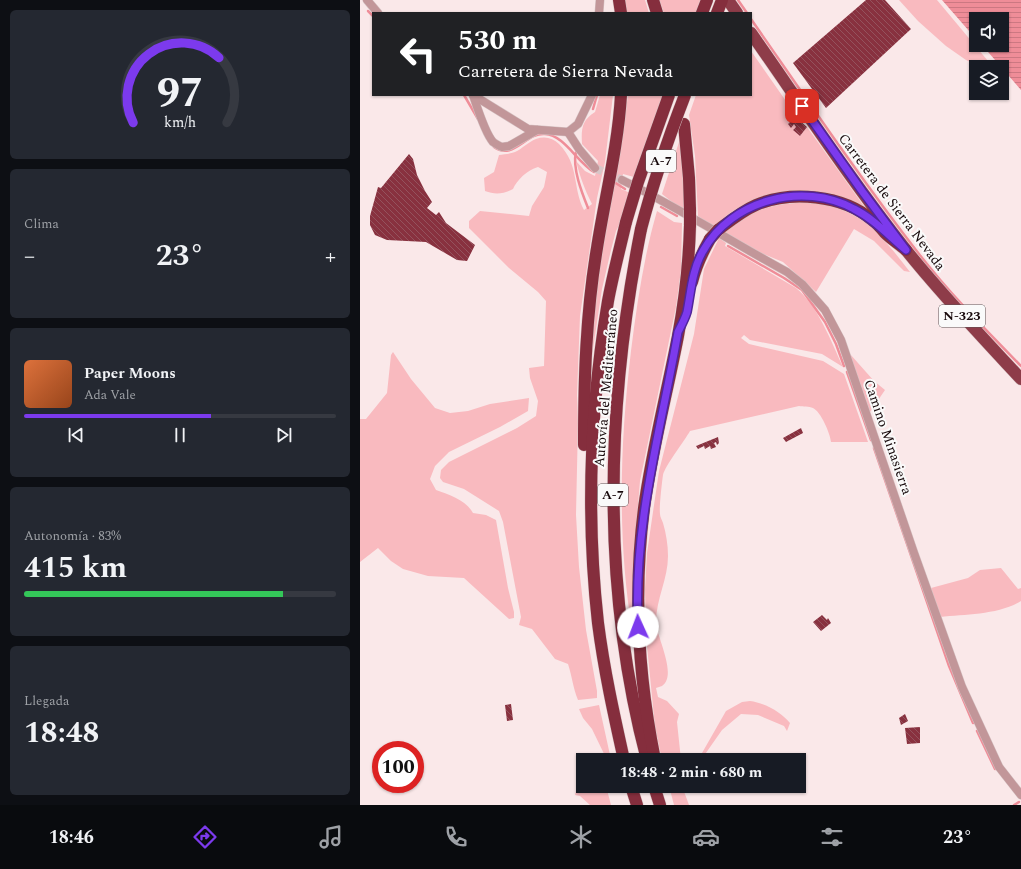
<!DOCTYPE html>
<html lang="es">
<meta charset="utf-8">
<style>
:root{--surface:#171b24;--page:#242831;--text:#f1f3f6;--muted:#9ea1a6;--line:#363941;--accent:#7c3aed}
body{margin:0;font-family:Spectral,serif;background:var(--page);color:var(--text);height:100vh;display:flex;flex-direction:column;font-size:15px;white-space:nowrap}
*{box-sizing:border-box;margin:0}
p{font-size:13px;color:var(--muted)}
.icon{flex:none;width:22px;height:22px;fill:none;stroke:currentColor;stroke-width:2;stroke-linecap:round;stroke-linejoin:round}
.map{position:relative;flex:1;overflow:hidden}
.details{display:flex;flex-direction:column;gap:10px;padding:10px;background:#0d0f14;width:360px}
.details>*{flex:none}
.top-card{position:absolute;left:12px;top:12px;width:380px;height:84px;border-radius:0px;box-shadow:0 1px 3px #0004;background:#202124;color:#fff;overflow:hidden}
.tools{position:absolute;left:609px;top:12px;display:grid;gap:8px}
.tools a{display:grid;place-items:center;width:40px;height:40px;border-radius:0px;background:var(--surface);box-shadow:0 1px 3px #0004;font-size:20px}
.speed{position:absolute;left:12px;top:741px;display:flex;gap:8px;font-size:20px;font-weight:700;text-align:center}
.speed>*{display:grid;place-content:center;width:52px;height:52px;border-radius:50%;background:var(--surface);box-shadow:0 1px 3px #0004;line-height:1}
.speed .limit{border:6px solid #d22;background:#fff;color:#111}
.pin{position:absolute;display:grid;place-items:center;width:34px;height:34px;color:#fff;margin:-17px;border-radius:8px;box-shadow:0 2px 6px #0006}
.me{position:absolute;width:44px;margin:-22px;rotate:358deg;stroke-linejoin:round;filter:drop-shadow(0 0 3px #0008)}
.turn{display:flex;align-items:center;gap:14px;height:84px;padding:0 20px;font-size:18px}
.turn .icon{width:52px;height:52px;stroke-width:2.5}
.turn b{display:block;font-size:28px;line-height:34px}
.big{font-size:30px;font-weight:700;line-height:1.1}
.details .card{flex:1;display:flex;flex-direction:column;justify-content:center;gap:6px;min-width:0;padding:0 14px;border-radius:6px;background:var(--page)}
.details .dial{align-items:center;gap:0}
.dial svg{height:104px;overflow:visible;fill:none;stroke:var(--line);stroke-width:7;stroke-linecap:round;text-anchor:middle}
.dial text{fill:var(--text);stroke:none}
.song{display:flex;align-items:center;gap:12px}
.cover{width:48px;height:48px;border-radius:6px;background:linear-gradient(135deg,hsl(20 70% 55%),hsl(20 70% 35%))}
.played{height:4px;border-radius:2px;background:linear-gradient(90deg,var(--accent) 60%,var(--line) 60%)}
.keys{display:flex;justify-content:space-around;direction:ltr}
.heat{display:flex;justify-content:space-between;align-items:center;font-size:22px;direction:ltr}
.charge{height:6px;border-radius:3px;background:linear-gradient(90deg,#34c759 83%,var(--line) 0)}
.trip{position:absolute;left:216px;top:753px;width:230px;height:40px;border-radius:0px;background:var(--surface);box-shadow:0 1px 3px #0004;font-weight:700;line-height:40px;text-align:center}
.tab-bar{display:flex;height:64px;justify-content:space-around;align-items:center;background:#090b0e;color:var(--muted)}
.tab-bar .icon{width:28px;height:28px}
.tab-bar .current{color:var(--accent)}
.tab-bar b{font-size:18px;color:var(--text)}
main{display:flex;flex:1;min-height:0}
.map>svg:first-child{display:block}
.grass{fill:#f9babf}
.water{fill:url(#water-rules)}
.lines{fill:none;stroke-linecap:round;stroke-linejoin:round}
.stream{stroke:#ef8d98;stroke-width:2.5}
.building{fill:url(#building-back-hatch)}
.minor-tunnel{stroke:#d8c6c8;stroke-width:8;stroke-dasharray:8 4;stroke-linecap:butt}
.minor-casing{stroke:#d6c4c5;stroke-width:9}
.trunk-casing{stroke:#d6c4c5;stroke-width:13}
.motorway-casing{stroke:#d6c4c5;stroke-width:13}
.minor{stroke:#c29699;stroke-width:8}
.trunk{stroke:#8e3c49;stroke-width:12}
.motorway{stroke:#852e3d;stroke-width:12}
.motorway-bridge-casing{stroke:#d6c4c5;stroke-width:13;stroke-linecap:butt}
.motorway-bridge{stroke:#852e3d;stroke-width:12}
.route-casing{stroke:#51269a;stroke-width:10}
.route{stroke:#7c3aed;stroke-width:7}
.labels{text-anchor:middle;dominant-baseline:central;stroke-width:4;stroke-linejoin:round;paint-order:stroke}
.shield{fill:#fafafa;stroke:#5a5152;stroke-width:1}
.shield-label{font-size:13px;font-weight:bold;fill:#16080a}
.street-label{font-size:14px;fill:#16080a;stroke:#fafafa}
</style>
<main>
<section class="details">
<div class="card dial"><svg viewBox="0 0 100 80">
<path d="M14 69A42 42 0 1 1 86 69"/>
<path d="M14 69A42 42 0 0 1 80 19" stroke="#7c3aed"/>
<text x="50" y="56" font-size="32" font-weight="700">97</text>
<text x="50" y="72" font-size="11">km/h</text>
</svg></div>
<div class="card"><p>Clima</p>
<div class="heat"><a>−</a><b class="big">23°</b><a>+</a></div>
</div>
<div class="card">
<div class="song"><i class="cover"></i><div><b>Paper Moons</b><p>Ada Vale</p></div></div>
<div class="played"></div>
<div class="keys"><svg class="icon" aria-label="previous" viewBox="0 0 24 24"><path d="M18 5L8 12l10 7zM5 5v14"/></svg><svg class="icon" aria-label="pause" viewBox="0 0 24 24"><path d="M8 5v14M16 5v14"/></svg><svg class="icon" aria-label="next" viewBox="0 0 24 24"><path d="M6 5l10 7-10 7zM19 5v14"/></svg></div>
</div>
<div class="card"><p>Autonomía · 83%</p><b class="big">415 km</b><div class="charge"></div></div>
<div class="card"><p>Llegada</p><b class="big">18:48</b></div>
</section>
<div class="map">
<svg width="661" height="805" viewBox="0 0 661 805">
<defs>
<pattern id="water-rules" width="6" height="5" patternUnits="userSpaceOnUse"><rect width="6" height="5" fill="#ef8d98"/><path d="M0 2.5h6" fill="none" stroke="#cc7882"/></pattern>
<pattern id="building-back-hatch" width="6" height="6" patternUnits="userSpaceOnUse"><rect width="6" height="6" fill="#88313f"/><path d="M-1 5l2 2M0 0l6 6M5-1l2 2" fill="none" stroke="#94525d"/></pattern>
</defs>
<rect width="100%" height="100%" fill="#fae8e9"/>
<g class="grass">
<polygon points="265,0 285,0 289,13 267,13"/>
<polygon points="299,0 342,0 337,13 304,13"/>
<polygon points="539,0 577,0 633,67 621,67 606,60 586,46 558,21"/>
<path d="M391,51L435,114L433,119L428,124L431,127L434,124L436,127L433,130L440,136L447,127L506,209C495,203 484,198 473,194C464,192 454,192 445,191C410,190 379,203 353,227L338,216L335,156L329,115L336,95H391Z"/>
<path d="M240,95H253L245,162L237,198L220,316L217,395L218,423L216,515L219,567L226,630L237,691V698L218,700C213,688 212,676 208,664L195,659L172,629L159,625L161,617L143,522L139,511L104,489L83,482L80,478L81,470L89,462L157,428L176,416L178,401L170,378L169,368L184,366L186,301L178,292L149,268L109,228V221L120,211L169,216L172,206L184,187L187,172L178,167C167,170 157,180 153,189C144,194 135,195 125,191L124,178L134,172L139,155C144,154 150,154 155,152C162,149 168,142 176,139C185,136 193,138 199,144C220,166 212,187 224,210L232,204C225,190 220,177 216,161L225,171L235,176L238,161L222,144C221,129 222,120 235,112Z"/>
<polygon points="268,95 303,95 274,177 263,174 261,189 270,193 262,219 256,231 251,250 242,289 231,362 234,297 264,125"/>
<polygon points="321,136 326,213 302,194"/>
<path d="M455,202C470,205 485,210 499,218C518,230 536,254 550,272L544,271L514,241L494,229L456,292L423,262L401,253L363,233C392,207 417,203 455,202Z"/>
<path d="M297,211L314,222L322,223L321,270L316,307L280,481L274,552L272,629C257,537 260,443 271,351C277,303 284,256 297,211Z"/>
<path d="M359,238L366,243L365,246L436,288C458,306 471,341 483,367L462,354L390,340L384,335L381,338L389,344L463,361L484,374L508,442H471C470,433 461,412 453,408C449,406 443,407 439,406L330,431C325,440 305,466 303,475C302,482 299,507 300,514C300,517 302,520 303,523C306,533 308,545 308,556C308,579 296,599 296,622C296,636 318,675 302,686C300,687 298,687 296,688L298,697L307,701L319,714L317,722L321,760H302L295,727L286,636L285,589L287,553L299,471L334,334L344,269Z"/>
<path d="M33,352L51,379L75,408L90,413L108,411L130,404L169,398L168,411L140,427L89,452L75,466L70,479L76,490C90,495 106,500 113,513L126,515L136,520L148,588L154,612V618L149,619L104,578L68,576L43,569L31,561L18,548L0,562V419H6L27,393L31,355Z"/>
<polygon points="490,354 514,381 525,390 510,412"/>
<path d="M641,568L658,589L661,588V601C638,615 606,614 580,617L571,588L608,578L620,570Z"/>
<path d="M390,701C405,703 421,712 430,723L427,731L424,726L398,715L381,714L362,730L341,760H338L366,711L382,702Z"/>
<polygon points="239,705 250,755 251,760 247,760 232,729 223,718 219,709"/>
<polygon points="223,762 223,786 246,786 251,805 230,805 220,796 215,795"/>
<polygon points="309,786 322,786 329,805 314,805"/>
</g>
<polygon class="water" points="582,0 661,0 661,90 622,45 642,45 642,19 616,19 616,39"/>
<g class="lines">
<g class="stream">
<polyline points="378,0 387,13"/>
<polyline points="8,11 13,16"/>
<path d="M391,19C446,98 500,178 559,254C590,294 626,330 661,366"/>
<polyline points="104,95 118,119"/>
<polyline points="233,109 237,95"/>
<path d="M134,147C153,161 166,132 185,134C204,135 217,162 234,172"/>
<path d="M216,152C212,168 222,193 228,208"/>
<polyline points="254,182 265,189"/>
<polyline points="301,207 317,216"/>
<polyline points="368,246 424,278 442,290 465,322 476,344 484,366"/>
<polyline points="487,372 511,440"/>
<polyline points="514,448 589,666 613,723"/>
<polyline points="617,731 635,769"/>
<polyline points="654,805 659,802"/>
</g>
</g>
<g class="building">
<polygon points="506,0 525,0 551,29 466,108 433,63"/>
<polygon points="433,119 437,122 439,120 447,127 440,136 433,130 436,127 434,124 431,128 428,124"/>
<polygon points="49,154 53,159 57,175 65,191 72,202 67,208 76,215 79,212 86,223 115,245 107,261 97,260 66,242 27,240 15,235 10,225 10,216 18,187 21,188"/>
<polygon points="441,428 443,433 426,442 423,438"/>
<polygon points="358,437 359,443 357,445 356,442 354,443 356,447 351,449 350,446 345,449 344,446 338,449 336,446"/>
<polygon points="462,615 467,620 468,618 471,623 461,631 453,622"/>
<polygon points="151,704 153,720 147,721 145,705"/>
<polygon points="545,714 548,721 541,725 539,718"/>
<polygon points="560,727 560,743 547,744 545,728"/>
</g>
<g class="lines">
<polyline class="minor-tunnel" points="235,168 262,180"/>
<defs>
<g id="minor">
<polyline points="7,0 18,13"/>
<polyline points="239,13 240,0"/>
<polyline points="113,95 168,129 208,132"/>
<path d="M113,95C117,107 125,133 133,142C136,144 139,146 142,147L149,146L177,130"/>
<polyline points="208,132 218,124 232,95"/>
<polyline points="208,132 219,149 235,168"/>
<path d="M262,180C319,208 372,242 427,272L442,284L465,310L481,340L554,553L602,687L639,767L661,795"/>
</g>
<g id="trunk">
<polyline points="368,0 377,13"/>
<path d="M391,33C442,106 491,180 546,250C582,295 622,337 661,379"/>
</g>
<g id="motorway">
<polyline points="259,0 261,13"/>
<polyline points="293,0 297,13"/>
<polyline points="342,13 347,0"/>
<polyline points="357,13 362,0"/>
<polyline points="324,124 329,178 330,210"/>
<path d="M281,229C246,405 241,586 287,760"/>
<path d="M358,230C370,221 382,211 396,205C431,190 483,195 512,220C517,223 521,228 525,233C531,239 539,244 546,250"/>
<path d="M332,282C336,266 342,253 350,239"/>
<path d="M224,445C224,379 226,313 237,248C245,197 258,147 261,95"/>
<path d="M264,760C254,715 244,670 238,623C226,516 230,408 248,301C253,274 260,248 266,222"/>
<path d="M295,760C278,676 273,593 284,508C292,450 307,393 318,336C325,299 329,263 330,225"/>
<polyline points="271,786 277,805"/>
<polyline points="294,786 300,805"/>
</g>
</defs>
<use href="#minor" class="minor-casing"/>
<use href="#trunk" class="trunk-casing"/>
<use href="#motorway" class="motorway-casing"/>
<use href="#minor" class="minor"/>
<use href="#trunk" class="trunk"/>
<use href="#motorway" class="motorway"/>
<defs>
<g id="motorway-bridge">
<polyline points="266,222 278,182 309,95"/>
<polyline points="330,225 330,210"/>
<path d="M281,229C293,183 308,139 325,95"/>
<polyline points="350,239 358,230"/>
</g>
</defs>
<use href="#motorway-bridge" class="motorway-bridge-casing"/>
<use href="#motorway-bridge" class="motorway-bridge"/>
</g>
<g class="lines">
<defs>
<path id="route" d="M278,627C273,525 301,430 318,332C321,326 325,319 327,312C331,292 332,270 343,251C371,200 443,181 494,209C514,219 529,236 546,250L502,191L442,106"/>
</defs>
<use href="#route" class="route-casing"/>
<use href="#route" class="route"/>
</g>
<g class="labels">
<g class="shield">
<rect x="286" y="150" width="30" height="22" rx="3"/>
<rect x="579" y="305" width="46" height="22" rx="3"/>
<rect x="238" y="484" width="30" height="22" rx="3"/>
</g>
<g class="shield-label">
<text x="301" y="161">A-7</text>
<text x="602" y="316">N-323</text>
<text x="253" y="495">A-7</text>
</g>
<g class="street-label">
<text transform="translate(532 202) rotate(53)">Carretera de Sierra Nevada</text>
<text transform="translate(246 388) rotate(-85)">Autovía del Mediterráneo</text>
<text transform="translate(528 437) rotate(71)">Camino Minasierra</text>
</g>
</g>
</svg>
<div class="tools">
<a><svg class="icon" aria-label="sound" viewBox="0 0 24 24"><path d="M4 9h4l5-4v14l-5-4H4zM17 9q2 3 0 6"/></svg></a>
<a><svg class="icon" aria-label="layers" viewBox="0 0 24 24"><path d="M12 4l9 5-9 5-9-5zM3 14l9 5 9-5"/></svg></a>
</div>
<div class="speed"><div class="limit">100</div></div>
<div class="pin" style="left:442px;top:106px;background:#d93025"><svg class="icon" aria-label="arrive" viewBox="0 0 24 24"><path d="M6 21V4h12l-3 4 3 4H6"/></svg></div>
<svg class="me" style="left:278px;top:627px" viewBox="-20 -20 40 40"><circle r="19" fill="#fff"/><path d="M0-13L10 11 0 6-10 11z" fill="#7c3aed"/></svg>
<div class="trip">18:48 · 2 min · 680 m</div>
<div class="top-card">
<div class="turn"><svg class="icon" aria-label="left" viewBox="0 0 24 24"><path d="M17 20v-9H6M10 6l-5 5 5 5"/></svg><div><b>530 m</b>Carretera de Sierra Nevada</div></div>
</div>
</div>
</main>
<nav class="tab-bar">
<b>18:46</b>
<svg class="icon current" aria-label="directions" viewBox="0 0 24 24"><path d="M12 3l9 9-9 9-9-9zM9 14v-3h6M13 9l2 2-2 2"/></svg>
<svg class="icon" aria-label="music" viewBox="0 0 24 24"><path d="M9 18V5l10-2v13"/><circle cx="6" cy="18" r="3"/><circle cx="16" cy="16" r="3"/></svg>
<svg class="icon" aria-label="phone" viewBox="0 0 24 24"><path d="M5 4h4l2 5-3 2q2 4 5 5l2-3 5 2v4C11 20 4 13 5 4z"/></svg>
<svg class="icon" aria-label="climate" viewBox="0 0 24 24"><path d="M12 3v18M4 7l16 10M4 17L20 7"/></svg>
<svg class="icon" aria-label="car" viewBox="0 0 24 24"><path d="M5 17H2v-5l4-1 3-4h7l3 4 3 1v5h-3M9 17h6M6 11h13"/><circle cx="7" cy="17" r="2"/><circle cx="17" cy="17" r="2"/></svg>
<svg class="icon" aria-label="filters" viewBox="0 0 24 24"><path d="M4 7h16M4 17h16"/><circle cx="9" cy="7" r="2"/><circle cx="15" cy="17" r="2"/></svg>
<b>23°</b>
</nav>
